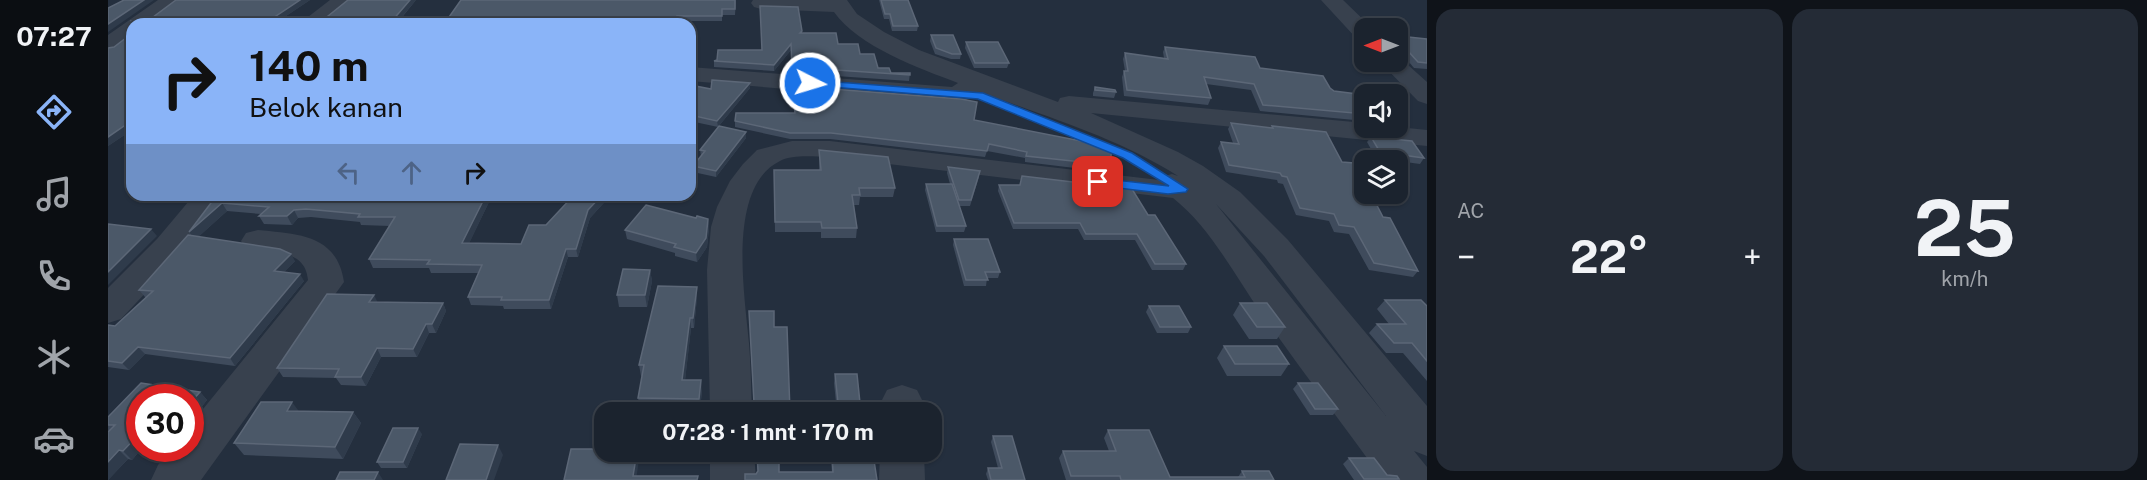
<!DOCTYPE html>
<html lang="id">
<meta charset="utf-8">
<style>
:root{--surface:#1b232e;--page:#242b36;--text:#f1f3f6;--muted:#a0a4aa;--line:#39404a;--accent:#8ab4f8}
body{margin:0;font-family:"Public Sans",sans-serif;background:var(--page);color:var(--text);height:100vh;display:flex;flex-direction:column;font-size:22px;white-space:nowrap}
*{box-sizing:border-box;margin:0}
p{font-size:20px;color:var(--muted)}
.icon{flex:none;width:33px;height:33px;fill:none;stroke:currentColor;stroke-width:2;stroke-linecap:round;stroke-linejoin:round}
.map{position:relative;flex:1;overflow:hidden}
.panel{display:flex;flex-direction:column;gap:9px;padding:9px;background:#0f1319;width:720px}
.panel>*{flex:none}
.banner{position:absolute;left:18px;top:18px;width:570px;height:183px;border-radius:18px;box-shadow:0 2px 4px #0004,0 0 0 2px var(--line);background:#8ab4f8;color:#111;overflow:hidden}
.needle{width:39px;rotate:270deg}
.tools{position:absolute;left:1246px;top:18px;display:grid;gap:12px}
.tools a{display:grid;place-items:center;width:54px;height:54px;border-radius:12px;background:var(--surface);box-shadow:0 2px 4px #0004,0 0 0 2px var(--line);font-size:30px}
.speed{position:absolute;left:18px;top:384px;display:flex;gap:12px;font-size:30px;font-weight:700;text-align:center}
.speed>*{display:grid;place-content:center;width:78px;height:78px;border-radius:50%;background:var(--surface);box-shadow:0 2px 4px #0004,0 0 0 2px var(--line);line-height:1}
.speed .limit{border:9px solid #d22;background:#fff;color:#111}
.pin{position:absolute;display:grid;place-items:center;width:51px;height:51px;color:#fff;margin:-26px;border-radius:12px;box-shadow:0 3px 9px #0006}
.me{position:absolute;width:66px;margin:-33px;rotate:95deg;stroke-linejoin:round;filter:drop-shadow(0 0 4px #0008)}
.turn{display:flex;align-items:center;gap:21px;height:126px;padding:0 24px;font-size:27px}
.turn .icon{width:78px;height:78px;stroke-width:2.5}
.turn b{display:block;font-size:42px;line-height:51px}
.lanes{display:flex;align-items:center;height:57px;padding:0 24px;background:#0003;justify-content:center;gap:30px;direction:ltr}
.lanes .off{opacity:.35}
.big{font-size:45px;font-weight:700;line-height:1.1}
.panel .card{flex:1;display:flex;flex-direction:column;justify-content:center;gap:9px;min-width:0;padding:0 21px;border-radius:18px;background:var(--page)}
.panel .dial{align-items:center;gap:0}
.dial b{font-size:78px;line-height:1}
.heat{display:flex;justify-content:space-between;align-items:center;font-size:33px;direction:ltr}
.panel .tiles{flex:1;display:grid;gap:9px;grid-template-columns:repeat(2,1fr)}
.trip{position:absolute;left:486px;top:402px;width:348px;height:60px;border-radius:18px;background:var(--surface);box-shadow:0 2px 4px #0004,0 0 0 2px var(--line);font-weight:700;line-height:60px;text-align:center}
main{display:flex;flex:1;min-height:0}
.tab-bar{display:flex;flex-direction:column;width:108px;justify-content:space-around;align-items:center;background:#0b0e12;color:var(--muted)}
.tab-bar .icon{width:42px;height:42px}
.tab-bar .current{color:var(--accent)}
.tab-bar b{font-size:27px;color:var(--text)}
.map>svg:first-child{display:block}
.lines{fill:none;stroke-linecap:round;stroke-linejoin:round}
.minor{fill:#38414e;fill-rule:evenodd}
.wall{fill:#3f4b5c}
.shaded-wall{fill:#2f3b4b}
.building{fill:#4b5868;stroke:#5c6777;stroke-width:1.5}
.route{fill:#1a73e8;stroke:#114b97;stroke-width:1.5}
</style>
<main>
<nav class="tab-bar">
<b>07:27</b>
<svg class="icon current" aria-label="directions" viewBox="0 0 24 24"><path d="M12 3l9 9-9 9-9-9zM9 14v-3h6M13 9l2 2-2 2"/></svg>
<svg class="icon" aria-label="music" viewBox="0 0 24 24"><path d="M9 18V5l10-2v13"/><circle cx="6" cy="18" r="3"/><circle cx="16" cy="16" r="3"/></svg>
<svg class="icon" aria-label="phone" viewBox="0 0 24 24"><path d="M5 4h4l2 5-3 2q2 4 5 5l2-3 5 2v4C11 20 4 13 5 4z"/></svg>
<svg class="icon" aria-label="climate" viewBox="0 0 24 24"><path d="M12 3v18M4 7l16 10M4 17L20 7"/></svg>
<svg class="icon" aria-label="car" viewBox="0 0 24 24"><path d="M5 17H2v-5l4-1 3-4h7l3 4 3 1v5h-3M9 17h6M6 11h13"/><circle cx="7" cy="17" r="2"/><circle cx="17" cy="17" r="2"/></svg>
</nav>
<div class="map">
<svg width="1319" height="480" viewBox="0 0 1319 480">
<rect width="100%" height="100%" fill="#242f3e"/>
<g class="lines">
<g class="minor">
<polygon points="50,0 74,0 43,24 24,24 24,39 8,51 0,53 0,35"/>
<polygon points="222,0 246,0 216,24 191,24"/>
<path d="M645,0H739L749,14L776,32L811,50L950,102L952,98L961,96L1257,123V128L1290,127L1319,130V146L983,113L1070,152L1095,166L1132,192L1180,240L1319,406V456L1306,451L1319,467V480H1275C1235,424 1193,370 1154,314C1126,275 1103,228 1065,198L722,157C706,157 686,154 672,161C618,187 637,296 641,343C643,366 643,389 644,412H602L599,270L603,227L609,207L622,181L635,164L649,150L684,141H722L1051,180L1053,177L1064,174L1070,176C1008,137 939,117 872,92L858,100L849,103L582,81V67L844,87L850,83C811,68 751,47 726,12L653,9L646,7L643,3ZM1108,204L1156,256L1278,416Z"/>
<polygon points="1213,0 1235,0 1264,28 1257,28 1257,41 1249,39"/>
<polygon points="1290,56 1319,82 1319,104 1310,101 1272,62 1290,62"/>
<polygon points="86,195 117,195 73,255 13,319 0,323 0,288 49,239"/>
<path d="M150,230C189,234 229,234 236,282L93,480H43L50,465L64,448H82V425L200,280C197,247 163,255 138,249L133,241L138,233Z"/>
<polygon points="794,385 809,390 815,402 815,412 773,412 773,402 779,390"/>
<polygon points="602,452 646,452 648,480 602,480"/>
<polygon points="772,452 816,452 817,480 771,480"/>
</g>
</g>
<g class="wall">
<polygon points="68,0 202,0 166,24 24,24 24,130 0,146 0,48 6,47 23,34 23,21 41,20"/>
<polygon points="308,0 291,21 339,20 628,0 627,15 614,15 614,21 570,21 569,24 192,24 215,20"/>
<polygon points="771,0 800,0 810,26 809,31 784,31 781,19 776,19"/>
<polygon points="694,31 693,33 730,44 752,54 770,68 783,73 802,73 801,81 684,73 683,50 666,71 606,67 606,61 653,50"/>
<polygon points="823,35 853,54 852,59 843,59 827,54 822,41"/>
<polygon points="1291,36 1319,39 1319,69 1306,68 1290,49"/>
<polygon points="858,42 901,63 899,68 866,68 857,48"/>
<polygon points="1057,47 1152,68 1222,88 1226,91 1257,95 1257,121 1152,111 1143,90 1098,84 1103,98 1100,105 1016,96 1014,77 1016,71 1017,71 1015,59 1017,53 1056,58 1055,52"/>
<polygon points="642,83 642,88 610,127 582,121 582,85 603,89"/>
<polygon points="685,86 866,120 1002,165 1000,172 917,162 917,158 879,151 877,157 722,139 682,139 627,127 627,121 686,113"/>
<polygon points="987,87 1008,92 1006,98 985,96 985,93"/>
<polygon points="1123,123 1163,128 1164,126 1234,162 1275,217 1310,271 1305,277 1261,270 1241,234 1226,232 1221,221 1188,215 1175,184 1170,183 1169,180 1118,172 1110,148 1113,142 1125,143 1120,129"/>
<polygon points="638,132 638,138 608,177 585,172 585,166 593,156 592,150"/>
<polygon points="1263,137 1316,158 1312,164 1268,158 1259,142"/>
<polygon points="711,150 787,188 785,197 752,197 751,205 746,205 749,228 748,238 713,238 713,232 667,232 666,170 711,170"/>
<polygon points="840,167 871,177 862,206 851,206 858,226 856,232 828,232 817,190 818,184 842,184 839,173"/>
<polygon points="891,185 1040,215 1078,264 1075,270 1044,270 1027,240 976,240 970,229 905,229 890,191"/>
<polygon points="109,195 381,202 361,243 413,244 438,225 460,202 440,197 440,195 503,195 482,218 470,257 460,257 443,309 396,309 395,306 363,305 360,297 370,273 323,273 321,268 265,268 261,259 282,226 253,225 252,222 203,217 190,218 184,225 156,224 151,216 153,214 119,211 90,237 187,261 176,272 196,281 127,366 37,354 21,370 0,367 0,325 7,326 38,297 37,297 31,290 83,236 81,232"/>
<polygon points="588,218 600,219 601,228 599,247 589,262 567,256 567,253 519,239 517,230"/>
<polygon points="846,239 892,272 890,278 879,278 878,286 856,286 845,245"/>
<polygon points="542,270 544,281 539,307 511,307 509,295"/>
<polygon points="589,287 589,297 586,328 583,328 577,380 594,390 592,410 532,409 530,398 534,376 533,376 531,365"/>
<polygon points="1277,300 1319,306 1319,381 1295,353 1278,353 1261,333 1269,324 1281,324 1269,309"/>
<polygon points="270,302 335,303 338,311 328,333 321,333 309,357 273,357 258,386 233,385 228,378 175,377 169,368"/>
<polygon points="1132,303 1177,327 1169,339 1141,339 1125,315"/>
<polygon points="1041,306 1083,327 1080,333 1049,333 1038,312"/>
<polygon points="1116,346 1181,364 1173,376 1119,376 1109,358"/>
<polygon points="727,374 752,403 763,412 729,412 726,383"/>
<polygon points="33,383 92,392 99,400 83,420 82,419 82,398 32,398 32,448 34,448 24,460 20,459 0,480 0,417"/>
<polygon points="1190,383 1230,409 1225,415 1202,415 1185,389"/>
<polygon points="191,411 245,412 253,423 235,459 136,455 126,443"/>
<polygon points="1000,430 1062,477 1130,477 1134,471 1166,480 958,480 951,458 955,451 1001,451 996,438"/>
<polygon points="314,434 299,468 273,468 269,462"/>
<polygon points="885,436 917,480 880,480 878,474 880,468 890,468 883,442"/>
<polygon points="648,452 671,452 671,472 724,472 722,452 768,452 766,463 769,480 648,474 650,472"/>
<polygon points="1241,458 1279,475 1291,479 1290,480 1246,480 1235,464"/>
</g>
<g class="shaded-wall">
<polygon points="36,0 46,0 0,32 0,24"/>
<polygon points="192,0 202,0 166,24 156,24"/>
<polygon points="302,0 308,0 288,24 284,21"/>
<polygon points="683,44 683,50 666,71 666,65"/>
<polygon points="642,83 642,88 610,127 609,121"/>
<polygon points="19,124 24,130 0,146 0,137"/>
<polygon points="638,132 638,138 608,177 608,171"/>
<polygon points="378,195 381,202 357,252 354,243"/>
<polygon points="494,195 503,195 482,218 470,257 468,249 480,210"/>
<polygon points="114,203 119,211 87,240 81,232"/>
<polygon points="186,210 190,218 184,225 179,216"/>
<polygon points="600,219 601,228 599,247 589,262 588,253"/>
<polygon points="43,229 49,236 0,285 0,272"/>
<polygon points="458,249 460,257 443,309 441,300"/>
<polygon points="183,254 187,261 170,279 166,271"/>
<polygon points="542,270 544,281 539,307 537,295"/>
<polygon points="192,274 196,281 127,366 122,358"/>
<polygon points="589,287 589,297 586,328 585,318"/>
<polygon points="266,295 270,303 261,302"/>
<polygon points="335,303 338,311 328,333 324,324"/>
<polygon points="582,318 583,328 576,390 574,380"/>
<polygon points="318,324 321,333 309,357 305,349"/>
<polygon points="30,347 37,354 21,370 14,363"/>
<polygon points="269,348 273,357 258,386 253,377"/>
<polygon points="593,380 594,390 592,410 591,399"/>
<polygon points="92,392 99,400 83,420 82,418 82,403"/>
<polygon points="184,402 193,414 179,411"/>
<polygon points="245,412 253,423 235,459 227,447"/>
<polygon points="310,428 314,434 299,468 295,462"/>
<polygon points="32,433 32,448 34,448 24,460 15,451"/>
<polygon points="390,445 395,455 386,480 378,480"/>
<polygon points="11,450 20,459 0,480 0,462"/>
<polygon points="529,452 531,460 528,480 525,476"/>
<polygon points="270,472 275,480 266,480"/>
</g>
<g class="building">
<polygon points="16,0 36,0 0,24 0,8"/>
<polygon points="68,0 192,0 156,24 24,24 24,124 19,124 0,137 0,48 6,47 23,34 23,21 41,20"/>
<polygon points="240,0 302,0 284,21 339,20 353,0 627,0 627,9 614,9 614,16 569,16 569,24 192,24 195,21 215,20"/>
<polygon points="773,0 800,0 810,26 785,26 782,14 777,14"/>
<polygon points="652,6 690,7 694,31 692,33 728,33 730,44 750,44 752,54 766,54 770,68 781,68 783,73 802,73 802,75 684,67 683,44 666,65 606,61 609,60 610,50 654,50"/>
<polygon points="823,35 845,35 853,54 844,54 828,48"/>
<polygon points="1291,36 1319,39 1319,63 1310,62 1290,40 1294,40"/>
<polygon points="858,42 890,42 901,63 867,63"/>
<polygon points="1057,47 1147,57 1152,68 1215,76 1222,88 1226,91 1257,95 1257,114 1155,105 1146,84 1096,77 1103,98 1019,90 1016,71 1020,71 1017,53 1060,59"/>
<polygon points="604,80 642,83 609,121 582,115 582,85 603,89"/>
<polygon points="685,86 853,99 869,102 866,120 1004,147 1002,165 918,156 919,152 881,144 879,151 723,133 682,133 627,121 628,113 687,113"/>
<polygon points="987,87 1007,90 1008,92 987,90"/>
<polygon points="1123,123 1165,128 1164,126 1218,132 1234,162 1246,163 1257,183 1257,194 1263,194 1275,217 1282,218 1310,271 1266,263 1246,227 1231,225 1226,214 1192,208 1179,177 1174,176 1172,173 1121,165 1113,142 1131,144"/>
<polygon points="611,126 638,132 608,171 585,166 597,151 592,150"/>
<polygon points="1263,137 1304,141 1316,158 1272,152"/>
<polygon points="711,150 780,157 787,188 751,188 752,195 744,195 749,228 714,228 713,222 667,222 666,170 713,170"/>
<polygon points="840,167 872,171 863,200 851,200"/>
<polygon points="914,176 1024,189 1040,215 1047,215 1078,264 1047,264 1029,234 978,234 972,223 906,223 891,185 912,185"/>
<polygon points="818,184 844,184 858,226 829,226"/>
<polygon points="109,195 378,195 354,243 413,244 421,225 438,225 466,195 464,195 494,195 480,210 468,249 458,249 441,300 393,300 394,297 360,297 374,265 319,264 322,260 261,259 287,217 250,217 252,214 198,209 186,210 179,216 151,216 161,207 114,203 81,232"/>
<polygon points="538,205 588,218 589,216 600,219 598,238 588,253 566,247 568,244 517,230"/>
<polygon points="0,224 43,229 0,272"/>
<polygon points="80,235 172,249 183,254 166,271 192,274 122,358 30,347 14,363 0,361 0,325 7,326 45,291 31,290"/>
<polygon points="846,239 880,239 892,272 877,272 880,280 858,280"/>
<polygon points="515,269 542,270 537,295 509,295"/>
<polygon points="550,286 589,287 585,318 582,318 574,380 593,380 591,399 530,398 536,365 531,365"/>
<polygon points="219,294 266,295 261,302 335,303 324,324 318,324 305,349 269,348 253,377 227,377 231,369 169,368"/>
<polygon points="1277,300 1313,300 1319,306 1319,361 1304,343 1286,343 1269,324 1298,324"/>
<polygon points="1132,303 1159,303 1177,327 1149,327"/>
<polygon points="1041,306 1071,306 1083,327 1052,327"/>
<polygon points="641,311 666,311 666,327 679,327 682,412 628,412 628,410 625,410 625,405 644,405 646,403"/>
<polygon points="1116,346 1169,346 1181,364 1127,364"/>
<polygon points="727,374 749,374 752,403 762,403 763,412 731,412"/>
<polygon points="33,383 92,392 82,403 82,398 32,398 32,433 15,451 11,450 0,462 0,432 7,425 0,425 0,417"/>
<polygon points="1190,383 1210,383 1230,409 1207,409"/>
<polygon points="153,402 184,402 179,411 245,412 227,447 126,443"/>
<polygon points="285,428 310,428 295,462 269,462"/>
<polygon points="1000,430 1041,430 1062,477 1137,477 1134,471 1161,471 1166,480 1013,480 1012,476 963,476 955,451 1008,451"/>
<polygon points="885,436 904,436 917,480 883,480 880,468 894,468"/>
<polygon points="352,444 390,445 378,480 338,480"/>
<polygon points="463,449 496,449 496,452 529,452 525,476 590,476 589,480 456,480"/>
<polygon points="649,452 671,452 671,472 725,472 724,452 768,452 769,454 765,454 769,480 637,480 637,474 648,474 650,471"/>
<polygon points="1241,458 1266,458 1279,475 1289,476 1291,479 1256,479"/>
<polygon points="232,472 270,472 266,480 228,480"/>
</g>
<polygon class="route" points="702,80 875,93 1024,153 1080,189 1078,192 1060,194 985,185 983,182 990,178 1061,186 1015,158 870,99 698,85 697,83"/>
</svg>
<div class="tools">
<a><svg class="needle" viewBox="-14 -14 28 28"><path d="M0-13l5 13h-10z" fill="#e53935"/><path d="M0 13l5-13h-10z" fill="#a0a4aa"/></svg></a>
<a><svg class="icon" aria-label="sound" viewBox="0 0 24 24"><path d="M4 9h4l5-4v14l-5-4H4zM17 9q2 3 0 6"/></svg></a>
<a><svg class="icon" aria-label="layers" viewBox="0 0 24 24"><path d="M12 4l9 5-9 5-9-5zM3 14l9 5 9-5"/></svg></a>
</div>
<div class="speed"><div class="limit">30</div></div>
<div class="pin" style="left:990px;top:182px;background:#d93025"><svg class="icon" aria-label="arrive" viewBox="0 0 24 24"><path d="M6 21V4h12l-3 4 3 4H6"/></svg></div>
<svg class="me" style="left:702px;top:83px" viewBox="-20 -20 40 40"><circle r="17" fill="#1a73e8" stroke="#fff" stroke-width="3"/><path d="M0-11L8 9 0 5-8 9z" fill="#fff"/></svg>
<div class="trip">07:28 · 1 mnt · 170 m</div>
<div class="banner">
<div class="turn"><svg class="icon" aria-label="right" viewBox="0 0 24 24"><path d="M7 20v-9h11M14 6l5 5-5 5"/></svg><div><b>140 m</b>Belok kanan</div></div>
<div class="lanes"><svg class="icon off" aria-label="left" viewBox="0 0 24 24"><path d="M17 20v-9H6M10 6l-5 5 5 5"/></svg><svg class="icon off" aria-label="ahead" viewBox="0 0 24 24"><path d="M12 20V5M6 11l6-6 6 6"/></svg><svg class="icon" aria-label="right" viewBox="0 0 24 24"><path d="M7 20v-9h11M14 6l5 5-5 5"/></svg></div>
</div>
</div>
<section class="panel">
<div class="tiles">
<div class="card"><p>AC</p>
<div class="heat"><a>−</a><b class="big">22°</b><a>+</a></div>
</div>
<div class="card dial"><b>25</b><p>km/h</p></div>
</div>
</section>
</main>
